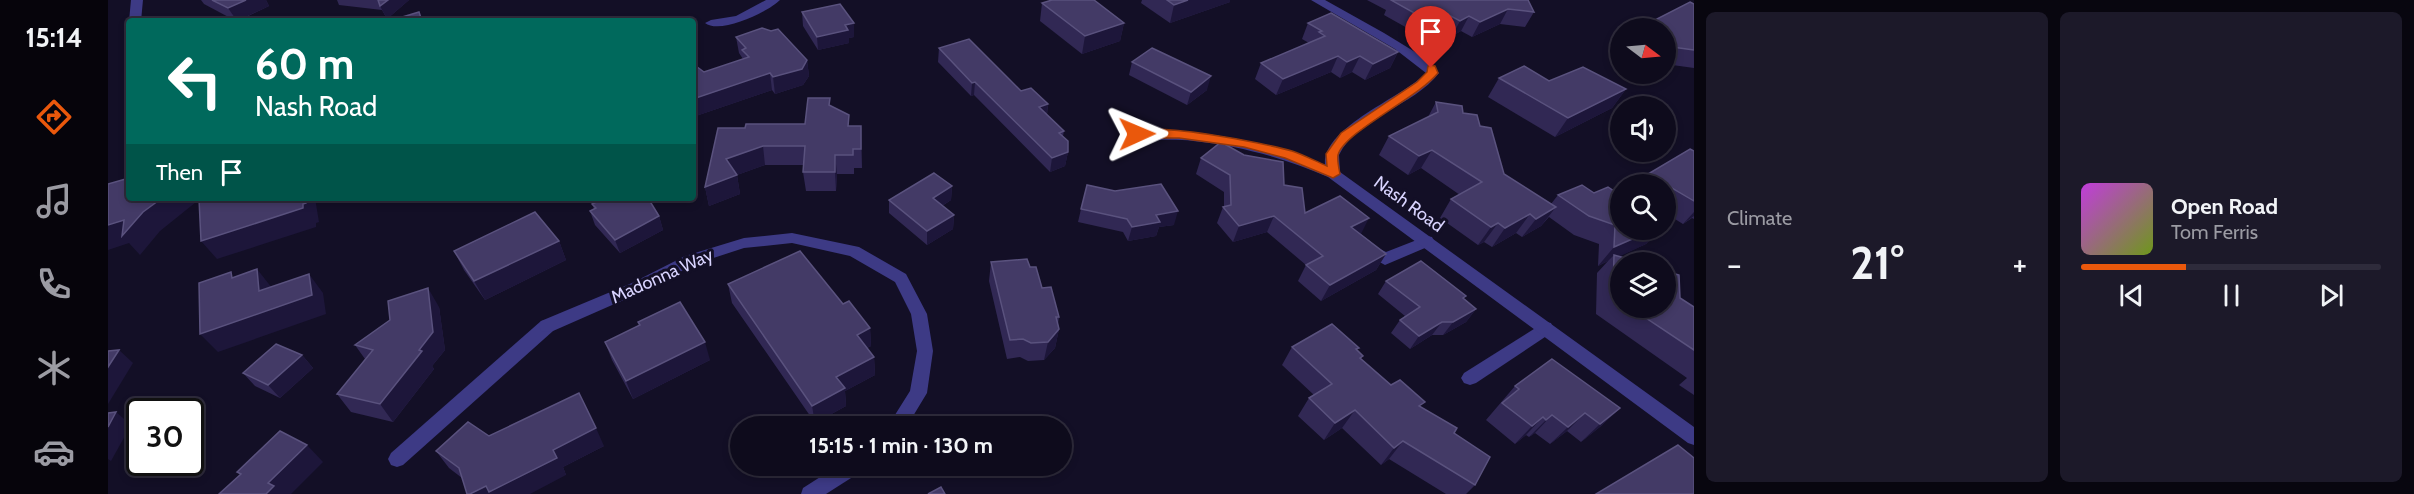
<!DOCTYPE html>
<meta charset="utf-8">
<style>
:root{--surface:#0e0b1c;--page:#1c1929;--text:#f1f3f6;--muted:#9b9ba3;--line:#2e2b3b;--accent:#ea580c}
body{margin:0;font-family:Cabin,sans-serif;background:var(--page);color:var(--text);height:100vh;display:flex;flex-direction:column;font-size:22px;white-space:nowrap}
*{box-sizing:border-box;margin:0}
p{font-size:20px;color:var(--muted)}
.icon{flex:none;width:33px;height:33px;fill:none;stroke:currentColor;stroke-width:2;stroke-linecap:round;stroke-linejoin:round}
.map{position:relative;flex:1;overflow:hidden}
.panel{display:flex;flex-direction:column;gap:12px;padding:12px;background:#08060f;width:720px}
.panel>*{flex:none}
.hud{position:absolute;left:18px;top:18px;width:570px;height:183px;border-radius:6px;box-shadow:0 3px 9px #0003,0 0 0 2px var(--line);background:#00695c;color:#fff;overflow:hidden}
.needle{width:39px;rotate:106deg}
.fabs{position:absolute;left:1502px;top:18px;display:grid;gap:12px}
.fabs a{display:grid;place-items:center;width:66px;height:66px;border-radius:50%;background:var(--surface);box-shadow:0 3px 9px #0003,0 0 0 2px var(--line);font-size:30px}
.speed{position:absolute;left:18px;top:398px;display:flex;gap:12px;font-size:30px;font-weight:700;text-align:center}
.speed>*{display:grid;place-content:center;width:78px;height:78px;border-radius:50%;background:var(--surface);box-shadow:0 3px 9px #0003,0 0 0 2px var(--line);line-height:1}
.speed .limit{border:3px solid #111;border-radius:9px;background:#fff;color:#111}
.pin{position:absolute;display:grid;place-items:center;width:51px;height:51px;color:#fff;margin:-62px -26px;border-radius:50% 50% 50% 0;rotate:-45deg;box-shadow:0 0 6px #0007}
.pin .icon{rotate:45deg}
.me{position:absolute;width:66px;margin:-33px;rotate:89deg;stroke-linejoin:round;filter:drop-shadow(0 0 4px #0008)}
.turn{display:flex;align-items:center;gap:21px;height:126px;padding:0 30px;font-size:27px}
.turn .icon{width:78px;height:78px;stroke-width:2.5}
.turn b{display:block;font-size:42px;line-height:51px}
.then{display:flex;align-items:center;height:57px;padding:0 30px;background:#0003;gap:12px;font-size:22px}
.big{font-size:45px;font-weight:700;line-height:1.1}
.panel .widget{flex:1;display:flex;flex-direction:column;justify-content:center;gap:9px;min-width:0;padding:0 21px;border-radius:9px;background:var(--page)}
.song{display:flex;align-items:center;gap:18px}
.cover{width:72px;height:72px;border-radius:9px;background:linear-gradient(135deg,hsl(290 70% 55%),hsl(80 70% 35%))}
.played{height:6px;border-radius:3px;background:linear-gradient(90deg,var(--accent) 35%,var(--line) 35%)}
.keys{display:flex;justify-content:space-around;direction:ltr}
.heat{display:flex;justify-content:space-between;align-items:center;font-size:33px;direction:ltr}
.panel .tiles{flex:1;display:grid;gap:12px;grid-template-columns:repeat(2,1fr)}
.trip{position:absolute;left:622px;top:416px;width:342px;height:60px;border-radius:30px;background:var(--surface);box-shadow:0 3px 9px #0003,0 0 0 2px var(--line);font-weight:700;line-height:60px;text-align:center}
main{display:flex;flex:1;min-height:0}
.tabs{display:flex;flex-direction:column;width:108px;justify-content:space-around;align-items:center;background:#06040b;color:var(--muted)}
.tabs .icon{width:42px;height:42px}
.tabs .selected{color:var(--accent)}
.tabs b{font-size:27px;color:var(--text)}
.map>svg:first-child{display:block}
.lines{fill:none;stroke-linecap:round;stroke-linejoin:round}
.service{fill:#3d3a85;fill-rule:evenodd}
.minor{fill:#3d3a85;fill-rule:evenodd}
.wall{fill:#312854}
.shaded-wall{fill:#1d163a}
.building{fill:#433a66;stroke:#5a527e;stroke-width:1.5}
.route{fill:#ea580c;stroke:#983908;stroke-width:1.5}
.labels{text-anchor:middle;dominant-baseline:central;stroke-width:6;stroke-linejoin:round;paint-order:stroke}
.street-label{font-size:18px;fill:#d9d4ff;stroke:#130f26}
</style>
<main>
<nav class="tabs">
<b>15:14</b>
<svg class="icon selected" aria-label="directions" viewBox="0 0 24 24"><path d="M12 3l9 9-9 9-9-9zM9 14v-3h6M13 9l2 2-2 2"/></svg>
<svg class="icon" aria-label="music" viewBox="0 0 24 24"><path d="M9 18V5l10-2v13"/><circle cx="6" cy="18" r="3"/><circle cx="16" cy="16" r="3"/></svg>
<svg class="icon" aria-label="phone" viewBox="0 0 24 24"><path d="M5 4h4l2 5-3 2q2 4 5 5l2-3 5 2v4C11 20 4 13 5 4z"/></svg>
<svg class="icon" aria-label="climate" viewBox="0 0 24 24"><path d="M12 3v18M4 7l16 10M4 17L20 7"/></svg>
<svg class="icon" aria-label="car" viewBox="0 0 24 24"><path d="M5 17H2v-5l4-1 3-4h7l3 4 3 1v5h-3M9 17h6M6 11h13"/><circle cx="7" cy="17" r="2"/><circle cx="17" cy="17" r="2"/></svg>
</nav>
<div class="map">
<svg width="1586" height="494" viewBox="0 0 1586 494">
<rect width="100%" height="100%" fill="#130f26"/>
<g class="lines">
<g class="service">
<polygon points="1319,236 1324,237 1326,241 1324,245 1277,265 1255,253 1252,249 1255,245 1260,243 1278,252"/>
<polygon points="439,320 445,321 447,326 445,331 295,465 289,467 283,465 280,459 283,453 433,321"/>
<polygon points="1437,322 1443,323 1445,328 1443,333 1368,383 1362,385 1356,383 1353,378 1356,373"/>
</g>
<g class="minor">
<polygon points="23,0 35,0 33,21 21,21"/>
<path d="M658,0H672C660,12 612,35 597,23L603,20L628,16Z"/>
<path d="M1203,0H1217L1276,33L1312,55L1331,73C1305,107 1250,116 1231,155L1232,172L1586,427V445L1580,443L1220,177C1176,158 1133,146 1085,141C1066,138 1043,142 1024,137L1022,134L1029,130C1094,130 1157,140 1217,165C1214,127 1294,98 1318,73L1287,49Z"/>
<polygon points="684,233 751,247 798,274 819,314 825,351 819,393 799,426 780,426 802,391 809,351 803,314 787,282 742,256 684,243 636,248 587,264 536,291 445,331 439,332 433,331 431,326 433,321 524,283 577,256 636,238"/>
<polygon points="731,465 756,465 754,471 718,494 693,494 695,488"/>
</g>
</g>
<g class="wall">
<polygon points="93,0 158,0 161,6 130,21 128,21 96,4"/>
<polygon points="229,0 301,0 279,19 274,10 231,5"/>
<polygon points="1034,0 1122,0 1122,2 1062,23 1033,3"/>
<polygon points="1259,0 1420,0 1426,12 1417,27 1392,24 1364,37 1353,31 1344,36 1333,30 1317,38 1276,15 1278,10"/>
<polygon points="1582,2 1586,4 1586,68 1557,64 1557,28 1538,28 1541,23"/>
<polygon points="934,3 1016,23 1012,41 974,54 932,21"/>
<polygon points="694,12 746,37 741,38 741,43 710,50 695,26"/>
<polygon points="1200,23 1290,52 1282,68 1257,80 1244,72 1232,78 1223,72 1168,95 1147,79 1153,63 1201,43 1194,39"/>
<polygon points="628,37 699,60 701,76 695,85 667,94 664,90 585,117 585,64 596,72 635,59 631,53"/>
<polygon points="831,48 913,91 940,104 939,115 956,131 955,136 960,152 957,166 942,172 866,95 863,96 830,62"/>
<polygon points="1024,62 1099,90 1079,105 1021,75"/>
<polygon points="1391,78 1441,81 1518,89 1504,108 1447,137 1380,97"/>
<polygon points="1328,102 1355,113 1372,126 1396,174 1443,204 1450,195 1474,185 1512,230 1551,230 1538,244 1511,256 1512,262 1512,308 1557,308 1572,298 1586,307 1586,395 1571,385 1579,378 1488,314 1489,273 1500,261 1490,266 1491,244 1466,235 1441,217 1433,226 1414,237 1408,233 1384,247 1376,242 1370,245 1332,218 1343,199 1352,195 1313,168 1300,175 1271,155 1281,136 1320,117"/>
<polygon points="722,105 741,126 753,126 754,168 746,168 746,174 729,174 728,191 698,191 695,172 696,165 657,165 629,175 632,194 601,206 597,187 637,128 697,124"/>
<polygon points="1586,151 1586,219 1584,218 1575,224 1557,213 1557,184 1531,184 1540,174"/>
<polygon points="1093,158 1176,185 1197,213 1253,234 1278,254 1268,270 1213,301 1190,281 1198,265 1159,232 1125,242 1109,223 1115,207 1116,207 1116,192 1088,174"/>
<polygon points="844,186 843,200 834,206 846,215 845,229 819,245 781,213 781,200"/>
<polygon points="484,204 551,216 555,230 512,253 487,225 482,211 486,209"/>
<polygon points="973,209 1066,225 1051,227 1048,236 1020,241 1015,232 970,222"/>
<polygon points="451,241 458,260 377,300 356,270 346,251"/>
<polygon points="883,262 922,267 951,317 950,324 951,329 947,348 936,360 920,361 912,357 899,359 881,281"/>
<polygon points="1278,281 1356,299 1368,309 1358,322 1335,335 1324,335 1302,349 1283,333 1292,320 1297,316 1270,294"/>
<polygon points="620,284 735,304 762,328 763,346 759,348 766,357 767,375 737,391 738,406 707,423 624,303"/>
<polygon points="331,307 337,350 324,366 326,369 285,422 243,412 229,394 257,359 247,345"/>
<polygon points="530,322 602,360 525,399 504,360 497,342 532,326"/>
<polygon points="1184,347 1250,351 1255,356 1253,359 1283,385 1346,433 1367,485 1358,494 1338,494 1281,459 1273,465 1234,428 1216,440 1190,416 1201,398 1206,395 1174,365"/>
<polygon points="194,355 205,368 172,398 147,386 135,373"/>
<polygon points="1407,386 1512,408 1493,426 1473,442 1459,431 1442,444 1427,433 1421,437 1418,435 1407,444 1378,420"/>
<polygon points="381,436 496,446 455,467 458,475 354,478 341,468 328,451"/>
</g>
<g class="shaded-wall">
<polygon points="138,0 158,0 161,6 129,21 120,8"/>
<polygon points="280,0 301,0 279,19 272,6"/>
<polygon points="1080,0 1122,0 1122,2 1062,23 1066,5"/>
<polygon points="1400,9 1392,24 1364,37 1372,22"/>
<polygon points="1341,15 1333,30 1317,38 1324,23"/>
<polygon points="1361,16 1353,31 1344,36 1352,21"/>
<polygon points="746,23 746,37 741,38 741,43 710,50 709,37 737,25"/>
<polygon points="1016,23 1012,41 974,54 977,36"/>
<polygon points="1290,52 1282,68 1257,80 1265,64"/>
<polygon points="1230,56 1223,72 1168,95 1175,79"/>
<polygon points="1252,56 1244,72 1232,78 1239,62"/>
<polygon points="699,60 701,76 695,85 667,94 665,77"/>
<polygon points="662,73 664,90 585,117 585,99"/>
<polygon points="1103,76 1099,90 1079,105 1083,92"/>
<polygon points="867,82 866,95 863,96 864,83"/>
<polygon points="1518,89 1504,108 1447,137 1460,118"/>
<polygon points="940,104 938,118 931,107"/>
<polygon points="655,146 657,165 629,175 632,194 601,206 597,187 618,159"/>
<polygon points="1324,150 1313,168 1300,175 1311,156"/>
<polygon points="960,152 957,166 942,172 944,158"/>
<polygon points="727,155 729,174 728,191 727,172"/>
<polygon points="844,186 843,200 824,212 825,198"/>
<polygon points="54,198 93,198 52,231 32,255 21,243 0,250 0,225 35,212"/>
<polygon points="197,198 207,198 211,222 208,223 208,227 109,259 93,241 195,204"/>
<polygon points="1448,207 1433,226 1414,237 1428,219"/>
<polygon points="1070,211 1066,225 1051,227 1048,236 1020,241 1024,227 1048,215"/>
<polygon points="1586,212 1586,216 1575,224"/>
<polygon points="1422,214 1408,233 1384,247 1397,228"/>
<polygon points="846,215 845,229 819,245 819,231"/>
<polygon points="551,216 555,230 512,253 507,240"/>
<polygon points="1166,216 1159,232 1125,242 1131,226"/>
<polygon points="1261,218 1253,234 1235,243 1243,227"/>
<polygon points="1390,223 1376,242 1370,245 1383,227"/>
<polygon points="1545,230 1551,230 1538,244 1506,259 1506,255 1500,261 1490,266 1506,247"/>
<polygon points="451,241 458,260 377,300 366,281"/>
<polygon points="1278,254 1268,270 1213,301 1222,285"/>
<polygon points="149,269 164,288 201,274 215,293 218,314 110,352 92,334 151,291"/>
<polygon points="320,288 331,307 337,350 324,366 326,369 285,422 272,404 311,350"/>
<polygon points="1368,309 1358,322 1335,335 1345,322"/>
<polygon points="1334,322 1324,335 1302,349 1311,336"/>
<polygon points="762,328 763,346 750,353 749,335"/>
<polygon points="951,329 947,348 936,360 940,342"/>
<polygon points="597,342 602,360 525,399 518,381"/>
<polygon points="11,350 25,363 0,404 0,367"/>
<polygon points="194,355 205,368 172,398 160,385"/>
<polygon points="766,357 767,375 737,391 738,406 707,423 704,406 728,377"/>
<polygon points="1512,408 1493,426 1473,442 1492,424"/>
<polygon points="1247,410 1234,428 1216,440 1227,423"/>
<polygon points="8,412 23,425 3,461 0,459 0,427"/>
<polygon points="1477,413 1459,431 1442,444 1460,427"/>
<polygon points="1444,415 1427,433 1421,437 1438,420"/>
<polygon points="1435,417 1418,435 1407,444 1424,426"/>
<polygon points="488,428 496,446 455,467 458,475 422,494 362,494"/>
<polygon points="1295,441 1281,459 1273,465 1286,448"/>
<polygon points="199,445 215,462 183,494 158,494 160,483"/>
</g>
<g class="building">
<polygon points="104,0 138,0 120,8"/>
<polygon points="270,0 280,0 272,6"/>
<polygon points="944,0 986,0 1016,23 977,36 934,3"/>
<polygon points="1059,0 1080,0 1066,5"/>
<polygon points="1283,0 1420,0 1426,12 1400,9 1372,22 1361,16 1352,21 1341,15 1324,23"/>
<polygon points="1582,2 1586,4 1586,50 1557,46 1557,28 1544,28 1541,23"/>
<polygon points="732,4 746,23 737,25 740,30 709,37 694,12"/>
<polygon points="311,12 314,21 281,21"/>
<polygon points="1223,13 1290,52 1265,64 1252,56 1239,62 1230,56 1175,79 1153,63 1217,36 1211,32 1214,31 1200,23"/>
<polygon points="654,28 663,31 670,29 699,60 694,69 665,77 662,73 585,99 585,64 596,72 641,57 634,50 638,48 628,37"/>
<polygon points="861,39 913,91 923,88 940,104 931,107 956,131 951,133 960,141 960,152 944,158 867,82 864,83 831,48"/>
<polygon points="1044,48 1103,76 1083,92 1024,62"/>
<polygon points="1416,66 1441,81 1475,67 1518,89 1460,118 1391,78"/>
<polygon points="700,98 722,98 721,105 741,115 740,126 753,126 753,149 745,149 745,155 727,155 727,172 695,172 697,146 655,146 618,159 629,175 597,187 610,128 637,128 638,124 697,124"/>
<polygon points="1328,102 1354,106 1355,113 1369,115 1372,126 1383,128 1396,174 1448,207 1428,219 1422,214 1397,228 1390,223 1383,227 1343,199 1374,182 1324,150 1311,156 1281,136 1330,112"/>
<polygon points="1113,142 1136,155 1175,162 1176,185 1194,188 1197,213 1232,196 1261,218 1243,227 1278,254 1222,285 1198,265 1215,256 1166,216 1131,226 1115,207 1123,205 1122,175 1093,158"/>
<polygon points="1582,149 1586,151 1586,201 1540,174"/>
<polygon points="826,173 844,186 825,198 846,215 819,231 781,200"/>
<polygon points="21,178 21,198 54,198 35,212 14,236 16,220 0,225 0,184"/>
<polygon points="1053,184 1070,211 1048,215 1052,222 1024,227 1019,219 973,209 979,185 1007,191"/>
<polygon points="1474,185 1486,193 1500,187 1512,195 1512,230 1545,230 1506,247 1507,225 1481,216 1450,195"/>
<polygon points="94,198 197,198 198,203 195,204 195,208 93,241 91,199"/>
<polygon points="497,198 540,198 551,216 507,240 482,211 488,208 484,204"/>
<polygon points="427,212 451,241 366,281 346,251"/>
<polygon points="692,251 735,304 741,301 762,328 749,335 766,357 728,377 737,388 704,406 620,284"/>
<polygon points="1506,255 1531,262 1512,262 1512,300 1505,295"/>
<polygon points="919,259 922,267 928,267 934,288 943,287 951,317 948,317 951,329 940,342 923,343 915,339 902,340 883,262"/>
<polygon points="1313,261 1358,296 1355,298 1368,309 1345,322 1334,322 1311,336 1292,320 1312,307 1278,281"/>
<polygon points="149,269 151,291 201,274 204,295 92,334 91,283 123,272 124,278"/>
<polygon points="1557,271 1571,275 1572,298 1586,307 1586,350 1523,308 1557,308"/>
<polygon points="320,288 325,332 311,350 314,351 272,404 229,394 265,350 247,345 282,320 280,301"/>
<polygon points="572,302 597,342 518,381 497,342 532,325 530,322"/>
<polygon points="1224,324 1251,348 1248,349 1255,356 1252,358 1283,385 1292,380 1317,402 1311,406 1349,428 1346,433 1382,457 1367,485 1295,441 1286,448 1247,410 1227,423 1201,398 1224,384 1184,347"/>
<polygon points="168,344 194,355 160,385 135,373"/>
<polygon points="11,350 0,367 0,351"/>
<polygon points="1444,359 1512,408 1492,424 1477,413 1460,427 1444,415 1438,420 1435,417 1424,426 1394,403 1411,389 1407,386"/>
<polygon points="471,393 488,428 445,450 449,458 381,492 378,486 362,494 359,494 351,468 328,451 360,422 381,436"/>
<polygon points="8,412 0,427 0,413"/>
<polygon points="172,431 199,445 160,483 166,486 158,494 111,494 133,474 129,472"/>
<polygon points="1570,445 1586,458 1586,494 1488,494"/>
<polygon points="833,487 837,494 820,494"/>
</g>
<path class="route" d="M1323,65L1327,66L1330,73C1311,97 1236,132 1230,155C1229,160 1231,169 1232,174L1225,178L1177,158L1136,147L1071,138H1029L1023,134C1038,119 1160,144 1184,151C1196,155 1207,161 1219,166L1218,154L1233,133L1309,82L1319,72L1320,66Z"/>
<g class="labels">
<g class="street-label">
<text transform="translate(1301 204) rotate(36)">Nash Road</text>
<text transform="translate(554 276) rotate(-24)">Madonna Way</text>
</g>
</g>
</svg>
<div class="fabs">
<a><svg class="needle" viewBox="-14 -14 28 28"><path d="M0-13l5 13h-10z" fill="#e53935"/><path d="M0 13l5-13h-10z" fill="#9b9ba3"/></svg></a>
<a><svg class="icon" aria-label="sound" viewBox="0 0 24 24"><path d="M4 9h4l5-4v14l-5-4H4zM17 9q2 3 0 6"/></svg></a>
<a><svg class="icon" aria-label="search" viewBox="0 0 24 24"><circle cx="10" cy="10" r="6"/><path d="M15 15l6 6"/></svg></a>
<a><svg class="icon" aria-label="layers" viewBox="0 0 24 24"><path d="M12 4l9 5-9 5-9-5zM3 14l9 5 9-5"/></svg></a>
</div>
<div class="speed"><div class="limit">30</div></div>
<div class="pin" style="left:1323px;top:68px;background:#d93025"><svg class="icon" aria-label="arrive" viewBox="0 0 24 24"><path d="M6 21V4h12l-3 4 3 4H6"/></svg></div>
<svg class="me" style="left:1029px;top:134px" viewBox="-20 -20 40 40"><path d="M0-17L14 15 0 8-14 15z" fill="#ea580c" stroke="#fff" stroke-width="4"/></svg>
<div class="trip">15:15 · 1 min · 130 m</div>
<div class="hud">
<div class="turn"><svg class="icon" aria-label="left" viewBox="0 0 24 24"><path d="M17 20v-9H6M10 6l-5 5 5 5"/></svg><div><b>60 m</b>Nash Road</div></div>
<div class="then">Then<svg class="icon" aria-label="arrive" viewBox="0 0 24 24"><path d="M6 21V4h12l-3 4 3 4H6"/></svg></div>
</div>
</div>
<section class="panel">
<div class="tiles">
<div class="widget"><p>Climate</p>
<div class="heat"><a>−</a><b class="big">21°</b><a>+</a></div>
</div>
<div class="widget">
<div class="song"><i class="cover"></i><div><b>Open Road</b><p>Tom Ferris</p></div></div>
<div class="played"></div>
<div class="keys"><svg class="icon" aria-label="previous" viewBox="0 0 24 24"><path d="M18 5L8 12l10 7zM5 5v14"/></svg><svg class="icon" aria-label="pause" viewBox="0 0 24 24"><path d="M8 5v14M16 5v14"/></svg><svg class="icon" aria-label="next" viewBox="0 0 24 24"><path d="M6 5l10 7-10 7zM19 5v14"/></svg></div>
</div>
</div>
</section>
</main>
